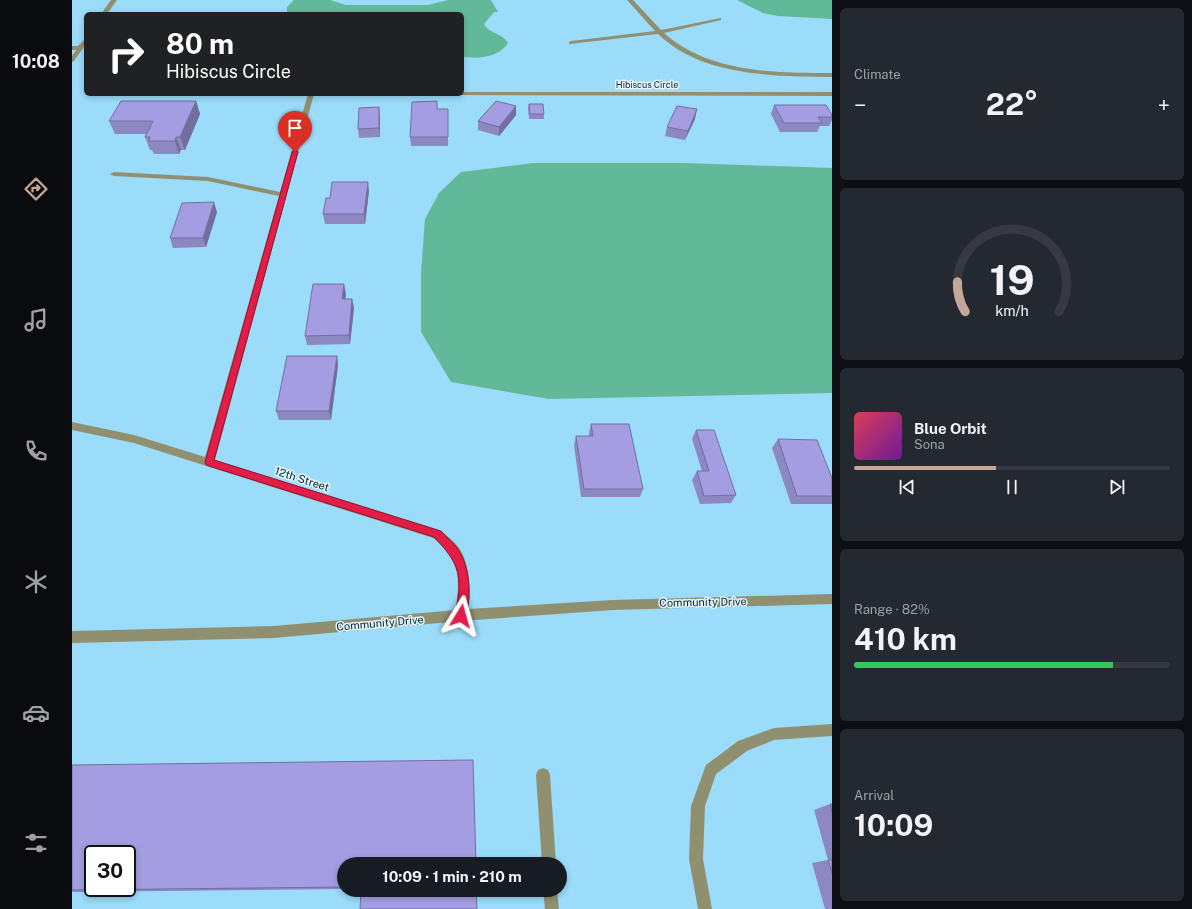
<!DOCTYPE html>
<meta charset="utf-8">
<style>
:root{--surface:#171b24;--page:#242831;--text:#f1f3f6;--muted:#9ea1a6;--line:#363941;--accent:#c5a797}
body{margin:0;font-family:"Public Sans",sans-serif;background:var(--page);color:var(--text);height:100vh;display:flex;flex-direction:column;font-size:15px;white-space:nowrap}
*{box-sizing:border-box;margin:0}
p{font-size:13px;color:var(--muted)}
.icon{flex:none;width:22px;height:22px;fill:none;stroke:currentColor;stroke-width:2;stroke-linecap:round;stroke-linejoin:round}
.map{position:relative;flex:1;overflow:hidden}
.details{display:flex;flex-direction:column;gap:8px;padding:8px;background:#0d0f14;width:360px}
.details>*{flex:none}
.top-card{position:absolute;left:12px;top:12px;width:380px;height:84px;border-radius:6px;box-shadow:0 2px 6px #0003;background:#202124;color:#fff;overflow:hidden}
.speed{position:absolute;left:12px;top:845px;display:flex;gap:8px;font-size:20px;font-weight:700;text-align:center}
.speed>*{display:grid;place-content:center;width:52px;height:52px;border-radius:50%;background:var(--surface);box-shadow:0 2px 6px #0003;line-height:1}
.speed .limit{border:2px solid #111;border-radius:6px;background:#fff;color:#111}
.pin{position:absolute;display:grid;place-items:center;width:34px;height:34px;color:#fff;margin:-41px -17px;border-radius:50% 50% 50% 0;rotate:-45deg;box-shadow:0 0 4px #0007}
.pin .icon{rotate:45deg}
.me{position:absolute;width:44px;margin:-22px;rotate:8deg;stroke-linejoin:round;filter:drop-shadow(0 0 3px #0008)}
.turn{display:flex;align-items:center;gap:14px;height:84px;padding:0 16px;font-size:18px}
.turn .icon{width:52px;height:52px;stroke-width:2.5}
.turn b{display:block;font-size:28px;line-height:34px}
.big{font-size:30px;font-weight:700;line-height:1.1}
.details .widget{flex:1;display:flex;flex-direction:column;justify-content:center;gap:6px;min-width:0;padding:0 14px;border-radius:6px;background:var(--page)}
.details .dial{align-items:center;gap:0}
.dial svg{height:104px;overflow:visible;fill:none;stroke:var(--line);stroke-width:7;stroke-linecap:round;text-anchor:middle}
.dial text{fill:var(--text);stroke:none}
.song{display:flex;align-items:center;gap:12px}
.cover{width:48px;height:48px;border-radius:6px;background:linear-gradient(135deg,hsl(350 70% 55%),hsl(280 70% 35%))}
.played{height:4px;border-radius:2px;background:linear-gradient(90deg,var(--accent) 45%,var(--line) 45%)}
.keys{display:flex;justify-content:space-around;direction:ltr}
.heat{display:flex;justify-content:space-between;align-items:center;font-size:22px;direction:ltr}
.charge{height:6px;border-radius:3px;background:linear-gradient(90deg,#34c759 82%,var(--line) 0)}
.trip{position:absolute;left:265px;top:857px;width:230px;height:40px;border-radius:20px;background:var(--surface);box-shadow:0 2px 6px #0003;font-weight:700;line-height:40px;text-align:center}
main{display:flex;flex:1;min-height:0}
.tabs{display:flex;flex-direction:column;width:72px;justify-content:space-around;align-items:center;background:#090b0e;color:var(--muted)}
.tabs .icon{width:28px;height:28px}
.tabs .selected{color:var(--accent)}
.tabs b{font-size:18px;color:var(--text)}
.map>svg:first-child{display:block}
.water{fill:#62b999}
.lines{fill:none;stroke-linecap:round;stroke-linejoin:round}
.minor{fill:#909071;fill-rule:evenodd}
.wall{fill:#8d87c2}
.shaded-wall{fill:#736e9e}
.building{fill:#a49de2;stroke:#736e9e;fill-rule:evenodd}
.route{fill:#e11d48;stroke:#92132f}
.labels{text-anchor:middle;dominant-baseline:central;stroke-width:3;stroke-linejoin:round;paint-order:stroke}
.far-street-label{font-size:9px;fill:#002634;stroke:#e5f5fc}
.street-label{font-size:11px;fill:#002634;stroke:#e5f5fc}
</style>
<main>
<nav class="tabs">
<b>10:08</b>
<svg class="icon selected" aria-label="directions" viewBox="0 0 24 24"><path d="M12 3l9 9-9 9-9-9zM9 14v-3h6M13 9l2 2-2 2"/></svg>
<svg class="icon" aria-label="music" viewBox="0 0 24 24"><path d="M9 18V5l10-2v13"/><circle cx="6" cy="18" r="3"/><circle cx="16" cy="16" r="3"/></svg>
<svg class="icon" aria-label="phone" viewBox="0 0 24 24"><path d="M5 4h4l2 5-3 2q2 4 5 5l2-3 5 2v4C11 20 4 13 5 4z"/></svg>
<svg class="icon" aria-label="climate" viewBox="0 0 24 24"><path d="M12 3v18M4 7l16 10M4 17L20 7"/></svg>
<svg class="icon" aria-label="car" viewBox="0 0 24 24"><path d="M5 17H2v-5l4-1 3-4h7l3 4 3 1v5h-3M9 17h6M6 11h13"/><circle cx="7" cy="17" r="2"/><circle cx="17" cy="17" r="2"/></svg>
<svg class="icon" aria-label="filters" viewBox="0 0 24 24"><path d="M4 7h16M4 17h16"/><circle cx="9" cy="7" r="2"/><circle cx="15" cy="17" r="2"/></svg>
</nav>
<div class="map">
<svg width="760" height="909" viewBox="0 0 760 909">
<rect width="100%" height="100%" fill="#9adcfa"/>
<g class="water">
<path d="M222,0H258L274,5H356L376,0H419L426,12H422L412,24C417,34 431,33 436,43C428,57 404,60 390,56V14H215V7Z"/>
<polygon points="665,0 760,0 760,19 706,16 691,13"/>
<polygon points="461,163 613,163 760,168 760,393 477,399 379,382 349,332 349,273 353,219 367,193 389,172"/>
</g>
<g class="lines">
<g class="minor">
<polygon points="39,0 45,0 35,14 29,14"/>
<path d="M555,0H561L589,30L649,18V20L592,33C637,73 703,73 760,73V77C702,76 631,77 586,34L497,44V42L499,41L583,31Z"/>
<polygon points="14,38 14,44 2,61 0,62 0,56 4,50 0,50 0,46 6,46"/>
<polygon points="390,92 760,92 760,96 388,95 387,94 390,94"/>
<path d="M236,94H242L143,460L369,531C375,536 382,541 387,548C399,566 398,588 396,609L541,600L760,594V604L541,610L389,621L202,638L0,643V631L202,626L384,610C386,593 389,572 379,556C375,549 367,543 361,538L62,443L0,430V422L62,435L133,457L207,196L136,181L42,176L38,174L42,172L136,177L208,192Z"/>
<polygon points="760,724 760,736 702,740 675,751 644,774 633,806 631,859 640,909 626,909 617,859 619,806 634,765 666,741 702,728"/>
<polygon points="471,768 476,770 478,775 484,864 470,864 464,775 466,770"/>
<polygon points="471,890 485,890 487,909 473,909"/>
</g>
</g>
<g class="wall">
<polygon points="124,101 128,114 113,150 109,150 107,154 82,154 80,150 78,150 73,137 74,134 43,134 37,121"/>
<polygon points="457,104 472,114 472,119 457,119 456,108"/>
<polygon points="702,105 760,115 760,120 757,126 748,126 745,132 708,132 699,114"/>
<polygon points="307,107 308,137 287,138 286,129"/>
<polygon points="365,109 376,109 376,146 339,146 338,137"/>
<polygon points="444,115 427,136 406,130 406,121"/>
<polygon points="623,119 613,140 593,136 595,127"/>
<polygon points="297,191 293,224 253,224 251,214 258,198"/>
<polygon points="145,212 134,247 101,248 98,238"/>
<polygon points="274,294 273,299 280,299 282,308 278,344 235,345 233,336"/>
<polygon points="265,356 266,365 259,420 207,420 204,411"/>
<polygon points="519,424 571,489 568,497 509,497 502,445 504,436 517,436 517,433"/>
<polygon points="624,430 664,495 659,503 628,504 620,480 625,471 630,471 620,439"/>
<polygon points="706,439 760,478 760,504 719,504 700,448"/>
<polygon points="0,765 272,864 272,889 0,892"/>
<polygon points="758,804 760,804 760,909 753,909 740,863 756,860 742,810"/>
</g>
<g class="shaded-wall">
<polygon points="124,101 128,114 113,150 108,137"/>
<polygon points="444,106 444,115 427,136 427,127"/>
<polygon points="307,107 308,117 308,137 307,128"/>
<polygon points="625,109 623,119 613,140 616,131"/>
<polygon points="104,137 109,150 107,154 103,141"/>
<polygon points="296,182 297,191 293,224 292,214"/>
<polygon points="142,202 145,212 134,247 131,238"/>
<polygon points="272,284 274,294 272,308 270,299"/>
<polygon points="280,299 282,308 278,344 277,335"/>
<polygon points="265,356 266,365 259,420 257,411"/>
</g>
<g class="building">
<polygon points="49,101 124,101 108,137 104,137 103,141 77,141 78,137 73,137 81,121 37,121"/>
<polygon points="365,101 365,109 376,109 376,137 338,137 340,102"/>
<polygon points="424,101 444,106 427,127 406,121"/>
<polygon points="457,104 471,104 472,114 458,114"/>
<polygon points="702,105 754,105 760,115 760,117 746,117 750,123 712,123"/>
<polygon points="605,106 625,109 616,131 595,127"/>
<polygon points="307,107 307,128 286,129 287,108"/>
<polygon points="260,182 296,182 292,214 251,214 254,198 258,198"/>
<polygon points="142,202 131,238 98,238 110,203"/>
<polygon points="241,284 272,284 270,299 280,299 277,335 233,336"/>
<polygon points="215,356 265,356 257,411 204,411"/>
<polygon points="519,424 557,424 571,489 512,489 504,436 521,436"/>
<polygon points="624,430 642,430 664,495 632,496 625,471 637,471"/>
<polygon points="706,439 745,440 760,478 760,496 725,496"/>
<path d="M401,760L404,864H272V887L0,890V765ZM21,854H55V888H21Z"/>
<polygon points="758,804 760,804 760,812"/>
<polygon points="756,860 760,860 760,873"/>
<polygon points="289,890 404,890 405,909 288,909"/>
</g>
<path class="route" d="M223,150L226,152L142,460L369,531C374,537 382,543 386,549C398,567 401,600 392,619L389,621L385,619C382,613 385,605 386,598C390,569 381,557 362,537L137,466L134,465L133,462L220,152Z"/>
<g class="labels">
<g class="far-street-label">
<text x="575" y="84">Hibiscus Circle</text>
</g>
<g class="street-label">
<text transform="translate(230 479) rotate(18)">12th Street</text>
<text transform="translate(631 602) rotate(-1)">Community Drive</text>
<text transform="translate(308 623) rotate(-5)">Community Drive</text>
</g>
</g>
</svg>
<div class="speed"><div class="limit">30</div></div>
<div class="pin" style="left:223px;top:152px;background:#d93025"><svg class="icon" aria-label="arrive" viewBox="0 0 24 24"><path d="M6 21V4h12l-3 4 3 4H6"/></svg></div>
<svg class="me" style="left:389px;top:616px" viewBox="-20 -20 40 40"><path d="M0-17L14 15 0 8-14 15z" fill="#e11d48" stroke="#fff" stroke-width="4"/></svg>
<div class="trip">10:09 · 1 min · 210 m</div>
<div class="top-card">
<div class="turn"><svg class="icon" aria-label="right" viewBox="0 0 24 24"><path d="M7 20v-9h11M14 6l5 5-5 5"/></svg><div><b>80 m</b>Hibiscus Circle</div></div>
</div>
</div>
<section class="details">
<div class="widget"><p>Climate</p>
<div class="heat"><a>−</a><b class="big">22°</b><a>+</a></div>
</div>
<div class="widget dial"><svg viewBox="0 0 100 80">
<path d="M14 69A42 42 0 1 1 86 69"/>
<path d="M14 69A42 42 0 0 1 8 46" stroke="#c5a797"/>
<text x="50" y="56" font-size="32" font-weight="700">19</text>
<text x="50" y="72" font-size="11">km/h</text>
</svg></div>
<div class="widget">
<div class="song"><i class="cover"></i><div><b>Blue Orbit</b><p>Sona</p></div></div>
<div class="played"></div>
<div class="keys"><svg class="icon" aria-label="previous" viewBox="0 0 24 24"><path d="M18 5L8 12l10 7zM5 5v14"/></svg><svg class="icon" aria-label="pause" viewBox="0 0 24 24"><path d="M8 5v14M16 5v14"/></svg><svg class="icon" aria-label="next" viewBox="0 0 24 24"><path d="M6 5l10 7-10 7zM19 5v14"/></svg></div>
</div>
<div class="widget"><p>Range · 82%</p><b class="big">410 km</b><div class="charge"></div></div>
<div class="widget"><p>Arrival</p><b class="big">10:09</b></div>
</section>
</main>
